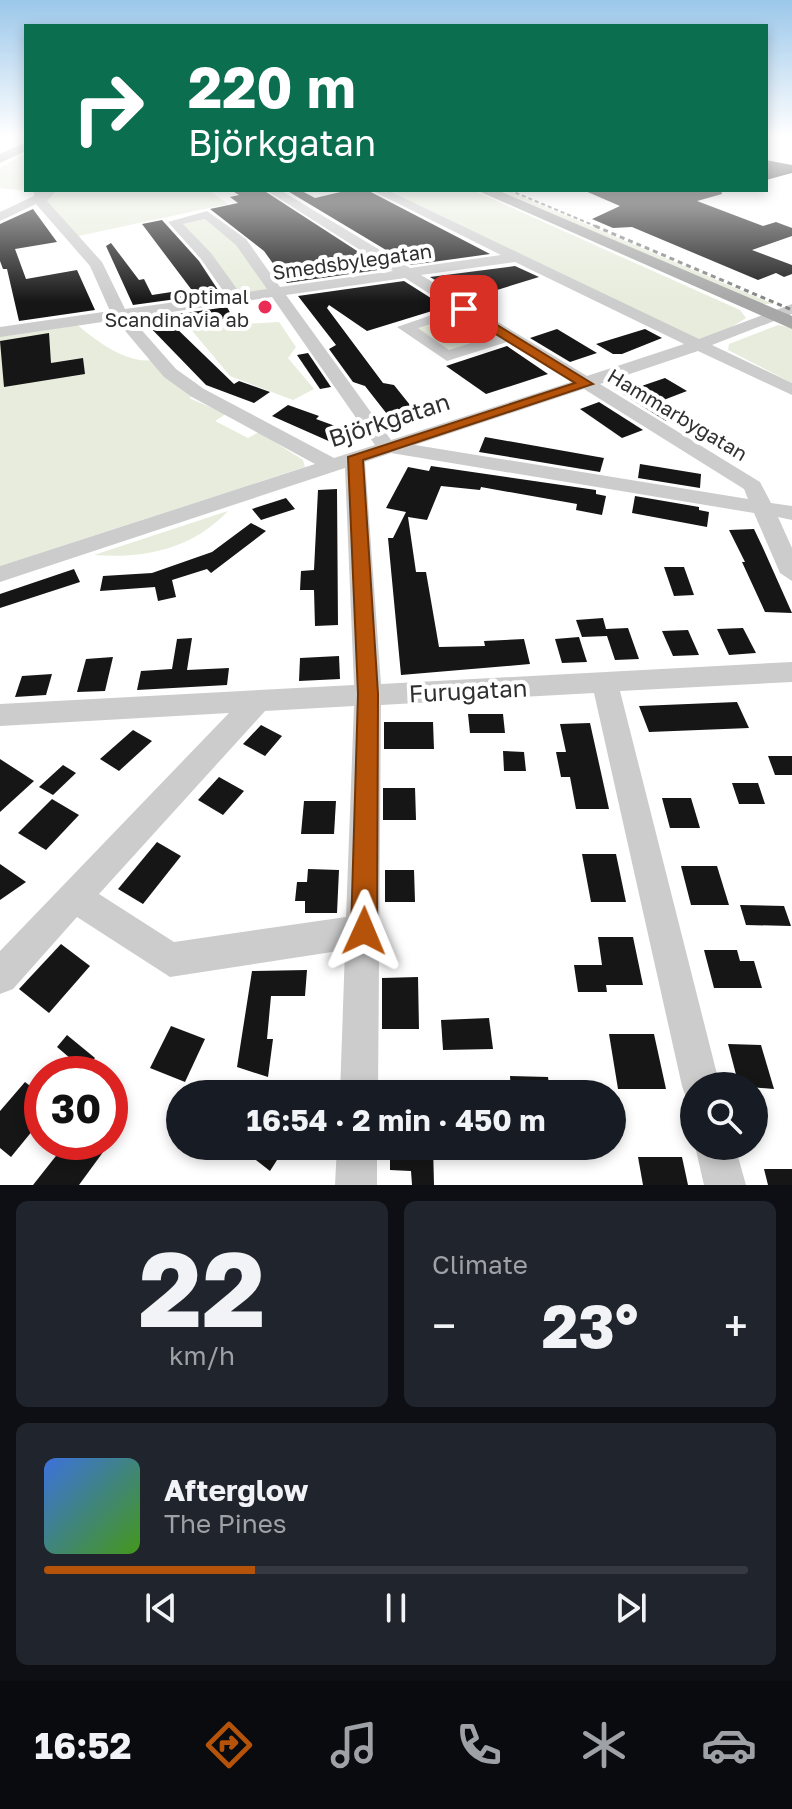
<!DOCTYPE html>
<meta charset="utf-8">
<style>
:root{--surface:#171b24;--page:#20242c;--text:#f1f3f6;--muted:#9ea1a6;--line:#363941;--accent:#b45309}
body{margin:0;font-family:"Golos Text",sans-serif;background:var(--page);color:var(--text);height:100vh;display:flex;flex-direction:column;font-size:30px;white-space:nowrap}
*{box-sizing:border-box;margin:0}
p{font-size:26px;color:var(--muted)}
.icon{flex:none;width:44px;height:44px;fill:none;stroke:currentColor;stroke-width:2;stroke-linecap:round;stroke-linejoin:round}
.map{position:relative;height:1185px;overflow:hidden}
.panel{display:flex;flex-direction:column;gap:16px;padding:16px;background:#0d0f14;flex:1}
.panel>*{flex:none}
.hud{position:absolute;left:24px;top:24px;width:744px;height:168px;border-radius:0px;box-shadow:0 4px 12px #0003;background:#0b6e4f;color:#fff;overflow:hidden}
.buttons{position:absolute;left:680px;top:1072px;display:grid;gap:16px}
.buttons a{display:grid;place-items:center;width:88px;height:88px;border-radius:50%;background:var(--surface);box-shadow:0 4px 12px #0003;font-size:40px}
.speed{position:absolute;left:24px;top:1056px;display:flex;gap:16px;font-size:40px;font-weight:700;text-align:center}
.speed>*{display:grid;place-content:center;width:104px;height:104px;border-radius:50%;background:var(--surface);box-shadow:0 4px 12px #0003;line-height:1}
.speed .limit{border:12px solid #d22;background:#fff;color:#111}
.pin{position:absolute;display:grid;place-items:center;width:68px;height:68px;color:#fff;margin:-34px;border-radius:16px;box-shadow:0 4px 12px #0006}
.me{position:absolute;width:88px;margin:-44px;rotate:1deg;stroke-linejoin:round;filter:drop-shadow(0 0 6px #0008)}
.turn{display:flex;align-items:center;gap:28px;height:168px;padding:0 32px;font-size:36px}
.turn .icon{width:104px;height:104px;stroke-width:2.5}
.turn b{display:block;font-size:56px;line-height:68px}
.big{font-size:60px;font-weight:700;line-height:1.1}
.panel .widget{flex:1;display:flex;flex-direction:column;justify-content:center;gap:12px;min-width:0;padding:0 28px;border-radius:12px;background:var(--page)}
.panel .dial{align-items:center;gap:0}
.dial b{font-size:104px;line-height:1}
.song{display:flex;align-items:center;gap:24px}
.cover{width:96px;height:96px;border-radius:12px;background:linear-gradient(135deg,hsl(220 70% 55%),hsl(100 70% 35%))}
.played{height:8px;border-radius:4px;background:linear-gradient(90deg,var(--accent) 30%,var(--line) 30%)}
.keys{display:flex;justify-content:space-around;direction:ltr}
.heat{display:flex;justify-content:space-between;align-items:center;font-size:44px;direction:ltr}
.panel .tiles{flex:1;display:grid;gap:16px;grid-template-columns:1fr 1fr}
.widget:last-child{grid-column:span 2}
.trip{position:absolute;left:166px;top:1080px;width:460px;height:80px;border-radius:40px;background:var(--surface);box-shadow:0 4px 12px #0003;font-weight:700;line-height:80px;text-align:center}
.dock{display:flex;height:128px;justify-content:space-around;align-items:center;background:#090b0e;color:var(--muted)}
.dock .icon{width:56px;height:56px}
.dock .current{color:var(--accent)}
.dock b{font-size:36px;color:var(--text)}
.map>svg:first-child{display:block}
.green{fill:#e7ecdc}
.building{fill:#161616}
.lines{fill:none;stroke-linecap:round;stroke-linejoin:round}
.minor{fill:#ccc;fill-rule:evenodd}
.major{fill:#a7a7a7;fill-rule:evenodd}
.rail-far1{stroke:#848484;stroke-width:2;stroke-dasharray:4 3;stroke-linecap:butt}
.rail{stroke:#848484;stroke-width:3;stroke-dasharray:5 4;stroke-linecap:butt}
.route{fill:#b45309;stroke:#753606;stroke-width:2}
.poi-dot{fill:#e92d54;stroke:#fff;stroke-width:3}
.labels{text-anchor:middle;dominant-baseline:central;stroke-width:8;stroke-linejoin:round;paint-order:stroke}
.far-street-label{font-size:20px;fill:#2f2f2f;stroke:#fff}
.far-poi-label{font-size:20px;fill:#2f2f2f;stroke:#fff;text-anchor:end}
.street-label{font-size:24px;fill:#2f2f2f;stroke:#fff}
</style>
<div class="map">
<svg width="792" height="1185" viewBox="0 0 792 1185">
<rect width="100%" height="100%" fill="#fff"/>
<g class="green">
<polygon points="26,153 26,190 35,192 0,188 0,168"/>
<polygon points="53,190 208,190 228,204 74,237 41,199"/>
<polygon points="377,190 472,190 740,310 746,318 701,346"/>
<polygon points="493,190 506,190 773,304 759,304"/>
<polygon points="205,219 237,243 273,290 241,293 182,224"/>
<polygon points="464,309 508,336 447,356 405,327"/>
<path d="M74,322C95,340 129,367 158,359L198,393L189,398L226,414L215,421L248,438L259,432L303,460L305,467L0,566V332Z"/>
<polygon points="279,322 296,347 288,358 314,389 293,400 230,376 189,327"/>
<polygon points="778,325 792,328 792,383 728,350 729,344"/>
<path d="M228,511C192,549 144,559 94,555Z"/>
</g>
<g class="building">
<polygon points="766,160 792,165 792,173 766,180"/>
<polygon points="231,190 263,190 385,269 287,283 264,251 210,209 238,203 230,197 239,195"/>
<polygon points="286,190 300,190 315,198 349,190 367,190 490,254 411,265"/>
<polygon points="583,190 721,190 722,194 697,201 763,226 776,222 792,228 792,236 752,250 792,265 792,274 784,277 776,273 758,280 632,227 613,228 592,219 620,206"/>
<polygon points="33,209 57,242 15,249 26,279 77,270 95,310 19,321 7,269 3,269 0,261 0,224"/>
<polygon points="162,220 199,261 220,293 133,305 106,246 111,243 139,280 144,279 152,295 191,289 142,224"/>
<polygon points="515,266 539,277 481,295 486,298 472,302 430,277"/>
<polygon points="404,281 445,307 367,331 329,305 327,308 383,383 394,385 418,415 394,423 365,386 353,382 329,349 336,345 298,296"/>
<polygon points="227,307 233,318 173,325 234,384 239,381 270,392 254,403 206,385 142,319"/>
<polygon points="557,329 597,353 570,362 530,338"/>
<polygon points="645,329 662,338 622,354 613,354 596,344"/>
<polygon points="49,333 51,363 83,358 85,374 4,387 0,341"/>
<polygon points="507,346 548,374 486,394 446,366"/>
<polygon points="308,353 331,387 320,389 297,355"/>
<polygon points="665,378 687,391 661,401 680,415 666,421 621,393"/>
<polygon points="599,402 643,430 622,438 580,409"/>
<polygon points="288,405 319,416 316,419 349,431 333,443 272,416"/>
<polygon points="485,437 604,458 600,472 479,452"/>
<polygon points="640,464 701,474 700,488 638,478"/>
<polygon points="431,466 596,490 596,494 606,496 602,515 576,510 577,504 481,487 480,490 441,486 427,520 408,517 416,572 426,572 439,647 485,646 484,641 524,639 530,664 401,675 388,538 393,538 406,512 386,508 408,467 429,471"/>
<polygon points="337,489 338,625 315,626 314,590 300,590 301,571 314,570 318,490"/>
<polygon points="635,496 699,507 699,510 709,512 707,527 632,513"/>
<polygon points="286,498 295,509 261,520 252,509"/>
<polygon points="251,523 266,531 211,573 207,569 172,580 176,597 158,601 155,587 100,591 103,576 152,573 212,552"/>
<polygon points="754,529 763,548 792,613 765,612 742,562 745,562 729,530"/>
<polygon points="664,567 684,567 694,595 674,596"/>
<polygon points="74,569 80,582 0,608 0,594"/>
<polygon points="603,618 606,629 628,628 639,659 615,660 607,636 582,637 576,620"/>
<polygon points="743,628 756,653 729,655 717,629"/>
<polygon points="688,630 699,655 673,656 662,631"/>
<polygon points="579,637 587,662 562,663 555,639"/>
<polygon points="192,638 187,670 229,668 227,685 137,690 141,671 172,669 177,639"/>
<polygon points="339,656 340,679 299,681 300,658"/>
<polygon points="113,657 105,691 77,692 86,659"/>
<polygon points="52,674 46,695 15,697 22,676"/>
<polygon points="737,702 749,728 649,732 639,706"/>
<polygon points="468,714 503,714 505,733 470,733"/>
<polygon points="384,722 433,722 434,749 384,749"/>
<polygon points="590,723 602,777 609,809 576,809 570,777 561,777 556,752 566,752 560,724"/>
<polygon points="261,725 282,736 265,756 243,744"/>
<polygon points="133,730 152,741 119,771 100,759"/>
<polygon points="503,751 524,752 526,771 504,771"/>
<polygon points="768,756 792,756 792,775 775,775"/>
<polygon points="0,759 34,781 0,812"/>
<polygon points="63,765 76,773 53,795 39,787"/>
<polygon points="219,777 244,791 223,815 198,800"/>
<polygon points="732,783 758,783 765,804 739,804"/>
<polygon points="383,788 415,788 416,820 383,820"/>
<polygon points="662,798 691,798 700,828 670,828"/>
<polygon points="52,799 79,815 46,850 18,833"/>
<polygon points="304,801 336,801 334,834 301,834"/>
<polygon points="157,842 181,856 143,904 118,889"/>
<polygon points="582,854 616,854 626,902 591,902"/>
<polygon points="0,864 26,882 0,900"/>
<polygon points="681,866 717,866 729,905 691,905"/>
<polygon points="308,869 339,870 337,913 305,913 305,901 295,901 297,882 307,882"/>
<polygon points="385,870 414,870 415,902 385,902"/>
<polygon points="740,905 784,906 791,926 746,925"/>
<polygon points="598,937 633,937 643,985 606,985 607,992 578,992 574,965 602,965"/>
<polygon points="61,944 90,966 49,1013 19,989"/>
<polygon points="704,950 737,950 740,961 754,961 762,988 714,988"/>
<polygon points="307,970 305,996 271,996 267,1039 273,1039 268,1077 237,1067 252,971"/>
<polygon points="418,977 419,1029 382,1029 382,978"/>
<polygon points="489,1018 493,1049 443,1050 441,1020"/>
<polygon points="171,1026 205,1039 185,1082 150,1068"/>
<polygon points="609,1034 654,1034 666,1089 618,1089"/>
<polygon points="67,1035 95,1058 84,1070 57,1047"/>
<polygon points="728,1044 761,1045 774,1089 739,1086"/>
<polygon points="510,1076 548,1077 550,1094 511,1094"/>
<polygon points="25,1082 42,1095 42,1119 11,1157 0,1148 0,1111"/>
<polygon points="67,1142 99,1142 106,1148 79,1185 33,1185"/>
<polygon points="238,1146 286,1146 270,1171"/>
<polygon points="390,1146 433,1146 434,1185 412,1185 411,1171 390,1170"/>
<polygon points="638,1157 682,1157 688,1185 643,1185"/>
<polygon points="764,1169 792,1169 792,1185 768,1185"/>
</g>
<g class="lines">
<g class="minor">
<polygon points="783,136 792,136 792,142"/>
<path d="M34,190H57L47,201L102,262L125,309L226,295L201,259L168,222L207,211L246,239L280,287L393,271L266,190H280L410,268L501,255L371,190H387L699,339L792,304V314L712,345L792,383V395L698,351L600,384L760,482L771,503L792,506V520L778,517L792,548V581L780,573L754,513L391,453L365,462L381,684L792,662V682L620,691L720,1086H694V1102L687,1100L682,1086L594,693L381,705L378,1094H340L345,950L170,977L77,917L13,989L0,994V951L229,713L0,726V704L354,685L345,468L0,582V566L315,464L192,397L164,377L116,320L0,337V327L110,311L90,266L36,204L0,221V212L34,196ZM205,219L236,245L267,289L240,293L211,253L183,224ZM515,262L684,344L587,376L421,275ZM405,278L452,308L397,327L447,361L507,342L571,382L391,440L286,295ZM272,297L375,445L334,458L204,389L176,369L131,318ZM463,314L496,335L449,350L418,328ZM584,389L744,489L748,499L415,445ZM354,706L346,917L174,942L99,894L265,711Z"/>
<polygon points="337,1146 377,1146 377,1185 335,1185"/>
<polygon points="695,1146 735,1146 746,1185 704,1185"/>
</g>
<g class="major">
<polygon points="26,142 26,151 0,163 0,154"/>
<polygon points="476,190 497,190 792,316 792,329"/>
</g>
<polyline class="rail-far1" points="509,190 600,228"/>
<polyline class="rail" points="595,226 792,310"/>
</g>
<linearGradient id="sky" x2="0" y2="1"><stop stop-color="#9bc7ea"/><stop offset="0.45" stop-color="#fff"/><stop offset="1" stop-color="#fff" stop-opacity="0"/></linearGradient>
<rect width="792" height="302" fill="url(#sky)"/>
<polygon class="route" points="460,307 468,307 593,384 363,460 378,694 377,931 373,940 364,944 354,940 351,931 358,694 348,457 575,383 460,312"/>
<circle class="poi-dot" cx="265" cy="307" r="8"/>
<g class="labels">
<g class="far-street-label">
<text transform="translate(352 261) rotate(-8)">Smedsbylegatan</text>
<text transform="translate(678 414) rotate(31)">Hammarbygatan</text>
</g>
<g class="far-poi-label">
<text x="249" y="296">Optimal<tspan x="249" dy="23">Scandinavia ab</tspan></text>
</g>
<g class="street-label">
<text transform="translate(389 419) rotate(-18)">Björkgatan</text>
<text transform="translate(468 690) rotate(-3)">Furugatan</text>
</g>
</g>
</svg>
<div class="buttons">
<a><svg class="icon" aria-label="search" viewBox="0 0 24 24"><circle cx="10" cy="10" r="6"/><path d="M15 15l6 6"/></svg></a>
</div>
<div class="speed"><div class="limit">30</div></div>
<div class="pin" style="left:464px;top:309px;background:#d93025"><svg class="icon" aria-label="arrive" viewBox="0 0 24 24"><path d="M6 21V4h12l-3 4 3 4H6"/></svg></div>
<svg class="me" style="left:364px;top:931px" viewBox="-20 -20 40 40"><path d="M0-17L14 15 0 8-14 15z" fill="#b45309" stroke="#fff" stroke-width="4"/></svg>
<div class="trip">16:54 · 2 min · 450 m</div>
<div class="hud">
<div class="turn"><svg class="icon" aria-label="right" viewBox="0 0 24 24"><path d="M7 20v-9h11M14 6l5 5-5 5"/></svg><div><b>220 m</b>Björkgatan</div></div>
</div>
</div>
<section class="panel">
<div class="tiles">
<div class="widget dial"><b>22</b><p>km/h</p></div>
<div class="widget"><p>Climate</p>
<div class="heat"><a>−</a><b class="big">23°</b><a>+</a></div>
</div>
<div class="widget">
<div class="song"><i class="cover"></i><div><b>Afterglow</b><p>The Pines</p></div></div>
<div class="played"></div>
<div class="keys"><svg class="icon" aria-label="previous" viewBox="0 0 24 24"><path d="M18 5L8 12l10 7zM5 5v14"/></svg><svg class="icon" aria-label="pause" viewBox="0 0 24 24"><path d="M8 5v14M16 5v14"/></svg><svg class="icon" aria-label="next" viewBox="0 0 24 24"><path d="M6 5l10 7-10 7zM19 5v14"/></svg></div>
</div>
</div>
</section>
<nav class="dock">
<b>16:52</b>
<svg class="icon current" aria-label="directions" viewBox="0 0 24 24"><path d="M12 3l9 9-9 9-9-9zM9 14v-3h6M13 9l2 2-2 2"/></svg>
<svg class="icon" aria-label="music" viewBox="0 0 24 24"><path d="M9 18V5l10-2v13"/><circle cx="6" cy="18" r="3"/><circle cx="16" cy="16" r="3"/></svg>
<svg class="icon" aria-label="phone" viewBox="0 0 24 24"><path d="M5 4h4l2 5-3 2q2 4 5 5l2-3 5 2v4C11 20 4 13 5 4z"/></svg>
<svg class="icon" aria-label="climate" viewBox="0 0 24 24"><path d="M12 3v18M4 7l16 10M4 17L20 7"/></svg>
<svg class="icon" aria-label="car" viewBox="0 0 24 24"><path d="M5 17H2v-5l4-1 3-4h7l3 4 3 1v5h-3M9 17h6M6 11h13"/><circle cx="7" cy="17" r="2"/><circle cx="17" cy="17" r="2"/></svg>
</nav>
